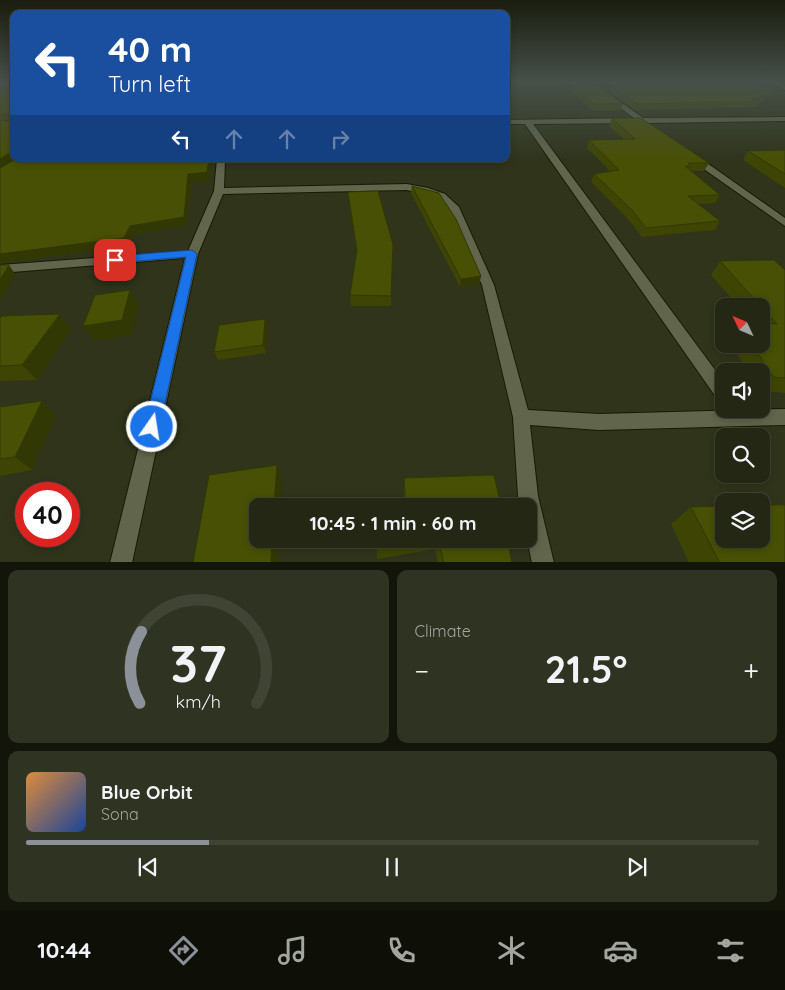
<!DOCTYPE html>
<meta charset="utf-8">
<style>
:root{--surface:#232714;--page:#2f3322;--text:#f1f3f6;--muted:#a3a5a0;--line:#404434;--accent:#8c9099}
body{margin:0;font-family:Quicksand,sans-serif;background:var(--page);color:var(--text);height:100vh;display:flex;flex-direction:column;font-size:19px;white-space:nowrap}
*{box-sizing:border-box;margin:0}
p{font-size:16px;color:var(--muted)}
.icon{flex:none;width:28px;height:28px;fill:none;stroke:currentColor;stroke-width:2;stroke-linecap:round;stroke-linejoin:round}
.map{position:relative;height:562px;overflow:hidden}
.details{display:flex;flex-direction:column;gap:8px;padding:8px;background:#13150b;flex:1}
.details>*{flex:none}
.guide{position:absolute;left:10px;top:10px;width:500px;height:152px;border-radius:10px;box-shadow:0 2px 8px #0003,0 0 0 1px var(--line);background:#1a4fa0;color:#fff;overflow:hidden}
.needle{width:32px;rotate:314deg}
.controls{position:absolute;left:715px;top:298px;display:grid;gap:10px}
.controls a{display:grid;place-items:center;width:55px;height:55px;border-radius:10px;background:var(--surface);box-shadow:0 2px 8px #0003,0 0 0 1px var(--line);font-size:25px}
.speed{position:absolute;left:15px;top:482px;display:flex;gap:10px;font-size:25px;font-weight:700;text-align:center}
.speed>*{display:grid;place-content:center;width:65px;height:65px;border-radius:50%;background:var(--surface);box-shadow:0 2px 8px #0003,0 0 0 1px var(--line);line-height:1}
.speed .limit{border:8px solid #d22;background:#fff;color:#111}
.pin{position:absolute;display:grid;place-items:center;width:42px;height:42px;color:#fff;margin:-21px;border-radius:10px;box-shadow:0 2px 8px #0006}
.me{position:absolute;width:55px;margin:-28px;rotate:13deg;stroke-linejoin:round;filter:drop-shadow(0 0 4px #0008)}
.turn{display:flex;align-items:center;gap:18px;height:105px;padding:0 15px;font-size:22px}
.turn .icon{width:65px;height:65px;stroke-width:2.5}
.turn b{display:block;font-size:35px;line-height:42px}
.lanes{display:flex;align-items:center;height:48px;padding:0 15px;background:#0003;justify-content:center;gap:25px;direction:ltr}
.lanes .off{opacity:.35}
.big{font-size:38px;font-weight:700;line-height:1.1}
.details .card{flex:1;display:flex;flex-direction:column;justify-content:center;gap:8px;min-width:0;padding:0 18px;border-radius:10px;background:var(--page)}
.details .dial{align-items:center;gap:0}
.dial svg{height:130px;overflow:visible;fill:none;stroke:var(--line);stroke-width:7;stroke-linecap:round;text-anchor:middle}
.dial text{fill:var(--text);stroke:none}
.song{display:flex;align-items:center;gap:15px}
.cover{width:60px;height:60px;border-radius:8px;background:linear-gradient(135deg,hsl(30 70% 55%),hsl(220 70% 35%))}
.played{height:5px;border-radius:2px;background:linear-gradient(90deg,var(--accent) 25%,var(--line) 25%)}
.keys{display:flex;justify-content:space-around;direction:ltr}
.heat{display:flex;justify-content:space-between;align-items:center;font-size:28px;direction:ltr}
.details .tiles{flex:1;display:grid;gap:8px;grid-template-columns:1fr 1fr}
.card:last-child{grid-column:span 2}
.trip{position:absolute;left:249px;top:498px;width:288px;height:50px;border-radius:10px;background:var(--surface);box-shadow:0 2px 8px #0003,0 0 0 1px var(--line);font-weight:700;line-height:50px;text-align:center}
.dock{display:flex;height:80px;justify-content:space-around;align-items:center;background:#0e1008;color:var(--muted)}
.dock .icon{width:35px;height:35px}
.dock .active{color:var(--accent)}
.dock b{font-size:22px;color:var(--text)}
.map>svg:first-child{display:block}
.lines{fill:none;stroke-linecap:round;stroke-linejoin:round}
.minor-casing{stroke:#181b04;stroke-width:2}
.minor{fill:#60654b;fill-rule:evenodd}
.wall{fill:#3e4504}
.shaded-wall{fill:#323804}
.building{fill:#485005;stroke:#323804}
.route{fill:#1a73e8;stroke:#114b97}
</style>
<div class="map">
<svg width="785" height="563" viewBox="0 0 785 563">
<rect width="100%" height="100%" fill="#2f341b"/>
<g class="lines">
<defs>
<g id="minor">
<polygon points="586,82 593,82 643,118 785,117 785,121 648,123 645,125 640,123 533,124 724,382 724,402 718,400 525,124 506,124 506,120 634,118"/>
<polygon points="770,82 778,82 785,86 785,90"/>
<polygon points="691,156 697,156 785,218 785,226 691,160"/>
<polygon points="217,159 225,159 224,188 407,184 428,188 445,194 459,207 494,285 528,410 599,414 785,409 785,425 599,430 530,425 538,496 554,563 532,563 527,539 528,506 520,506 518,496 513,417 482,285 449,208 439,198 407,190 223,194 198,254 132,563 110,563 185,258 0,273 0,265 188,251 214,191"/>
</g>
</defs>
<use href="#minor" class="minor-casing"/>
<use href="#minor" class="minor"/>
</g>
<g class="wall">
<polygon points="0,82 14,82 14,159 209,180 191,182 187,225 134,234 129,246 0,263"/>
<polygon points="560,82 592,82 623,104 621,110 592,110"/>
<polygon points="596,82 753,82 773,90 770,96 763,96 765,97 762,103 757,103 755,107 635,110"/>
<polygon points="612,118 709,163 704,171 692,171 720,195 715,203 698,204 720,221 715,230 642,237 628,219 591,182 594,174 610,171 587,148 589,140 624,139 609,126"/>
<polygon points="785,150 785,188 743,160 748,151"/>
<polygon points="412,186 481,276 479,284 460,287 411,193"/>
<polygon points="348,192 393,245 391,306 351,306 350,295 357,253 349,202"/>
<polygon points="720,261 785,270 785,393 761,391 761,371 748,371 731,344 761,344 761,306 738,306 711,275"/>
<polygon points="60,314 71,329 37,380 0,381 0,318"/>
<polygon points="265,319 268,327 266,353 218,360 214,352"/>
<polygon points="42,401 56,415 32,470 0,476 0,406 1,407"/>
<polygon points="404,478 501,506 404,506"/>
<polygon points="691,507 785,563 689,563 671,524"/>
<polygon points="376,539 507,539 512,563 438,563 435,549 377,559"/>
</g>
<g class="shaded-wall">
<polygon points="13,150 14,159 16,159 0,170 0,159"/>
<polygon points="209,159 212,159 209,180 191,182 187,225 134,234 129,246 0,263 0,254 130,226 188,174"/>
<polygon points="9,265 15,274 0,301 0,280"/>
<polygon points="481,276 479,284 460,287 461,279"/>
<polygon points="130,290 139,305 132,335 94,341 83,326"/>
<polygon points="60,314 71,329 37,380 22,365"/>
<polygon points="265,319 268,327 266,353 263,345"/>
<polygon points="42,401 56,415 32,470 15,457"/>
<polygon points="277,465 282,478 281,506 274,506"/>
<polygon points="272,539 279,539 278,563 271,563"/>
</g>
<g class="building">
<polygon points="0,82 14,82 14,131 10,133 14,133 14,150 0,159 0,120 10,121 11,114 0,114"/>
<polygon points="567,82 592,82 623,104 594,104"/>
<polygon points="606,82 753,82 773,90 752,91 765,97 751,98 758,101 637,104"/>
<polygon points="612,118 641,118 709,163 688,163 691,166 685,166 720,195 688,196 720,221 646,228 632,210 594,174 619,170 589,140 635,139"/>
<polygon points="785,150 785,174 748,151"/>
<polygon points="16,159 209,159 207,172 188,174 184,217 130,226 124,238 0,254 0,168"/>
<polygon points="412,186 439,193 456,219 481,276 461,279"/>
<polygon points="378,191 393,245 391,296 350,295 357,250 348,192"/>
<polygon points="774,260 785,270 785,378 773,377 752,344 761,344 761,322 777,324 720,261"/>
<polygon points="0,265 9,265 0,280"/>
<polygon points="130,290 122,320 83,326 95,295"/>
<polygon points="60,314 22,365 0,366 0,318 2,316"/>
<polygon points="265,319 263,345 214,352 219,325"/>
<polygon points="42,401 15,457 0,459 0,407"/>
<polygon points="277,465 274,506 258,506 258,539 272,539 271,563 193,563 209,475"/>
<polygon points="494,475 501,506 406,506 404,478"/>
<polygon points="761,505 785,505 785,563 720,563 691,507 724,506 724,539 761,539"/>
<polygon points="376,539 431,539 376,548"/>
<polygon points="438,539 507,539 512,563 444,563"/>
</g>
<linearGradient id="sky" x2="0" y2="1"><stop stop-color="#1a1d0f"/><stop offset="0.51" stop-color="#47504a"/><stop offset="1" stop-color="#47504a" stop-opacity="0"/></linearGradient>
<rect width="785" height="161" fill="url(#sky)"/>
<polygon class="route" points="192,250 197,254 160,427 158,433 152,435 146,433 144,427 186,257 115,263 110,260 115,256"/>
</svg>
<div class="controls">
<a><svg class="needle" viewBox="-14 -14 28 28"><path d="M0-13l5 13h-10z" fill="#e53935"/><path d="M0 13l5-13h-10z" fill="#a3a5a0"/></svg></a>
<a><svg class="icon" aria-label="sound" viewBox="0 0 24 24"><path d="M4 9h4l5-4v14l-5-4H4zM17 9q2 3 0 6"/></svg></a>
<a><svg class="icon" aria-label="search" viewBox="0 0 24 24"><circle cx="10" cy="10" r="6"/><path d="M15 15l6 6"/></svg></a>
<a><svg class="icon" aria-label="layers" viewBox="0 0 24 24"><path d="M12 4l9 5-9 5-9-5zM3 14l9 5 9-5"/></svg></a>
</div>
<div class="speed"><div class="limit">40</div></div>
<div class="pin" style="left:115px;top:260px;background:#d93025"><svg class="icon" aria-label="arrive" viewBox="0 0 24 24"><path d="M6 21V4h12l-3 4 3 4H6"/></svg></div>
<svg class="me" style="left:152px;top:427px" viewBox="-20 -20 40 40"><circle r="17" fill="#1a73e8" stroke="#fff" stroke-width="3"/><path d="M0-11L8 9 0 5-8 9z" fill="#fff"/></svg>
<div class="trip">10:45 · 1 min · 60 m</div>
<div class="guide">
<div class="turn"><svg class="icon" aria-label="left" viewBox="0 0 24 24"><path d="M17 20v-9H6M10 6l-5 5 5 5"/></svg><div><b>40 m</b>Turn left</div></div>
<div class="lanes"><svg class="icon" aria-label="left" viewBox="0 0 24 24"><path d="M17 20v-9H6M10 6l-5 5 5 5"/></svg><svg class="icon off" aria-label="ahead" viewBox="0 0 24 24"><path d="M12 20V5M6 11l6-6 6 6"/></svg><svg class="icon off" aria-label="ahead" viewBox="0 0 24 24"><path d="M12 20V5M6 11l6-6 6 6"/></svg><svg class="icon off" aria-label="right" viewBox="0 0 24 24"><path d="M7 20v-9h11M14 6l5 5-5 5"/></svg></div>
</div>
</div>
<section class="details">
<div class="tiles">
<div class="card dial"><svg viewBox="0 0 100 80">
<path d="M14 69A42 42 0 1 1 86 69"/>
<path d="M14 69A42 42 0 0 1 15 25" stroke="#8c9099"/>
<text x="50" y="56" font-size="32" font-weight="700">37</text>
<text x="50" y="72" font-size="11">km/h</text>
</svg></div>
<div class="card"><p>Climate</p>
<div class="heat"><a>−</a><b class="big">21.5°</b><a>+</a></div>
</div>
<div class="card">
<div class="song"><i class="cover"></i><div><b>Blue Orbit</b><p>Sona</p></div></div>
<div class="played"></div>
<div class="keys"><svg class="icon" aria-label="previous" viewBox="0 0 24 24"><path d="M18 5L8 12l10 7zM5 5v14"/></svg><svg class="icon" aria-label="pause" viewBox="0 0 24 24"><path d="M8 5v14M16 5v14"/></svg><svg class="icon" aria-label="next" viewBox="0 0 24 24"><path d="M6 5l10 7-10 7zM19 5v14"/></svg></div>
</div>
</div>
</section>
<nav class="dock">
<b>10:44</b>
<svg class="icon active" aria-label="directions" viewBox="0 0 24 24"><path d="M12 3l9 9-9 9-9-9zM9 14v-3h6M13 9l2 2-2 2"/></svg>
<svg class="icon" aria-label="music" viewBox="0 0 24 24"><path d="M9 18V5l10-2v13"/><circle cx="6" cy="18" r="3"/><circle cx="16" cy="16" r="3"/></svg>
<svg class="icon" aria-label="phone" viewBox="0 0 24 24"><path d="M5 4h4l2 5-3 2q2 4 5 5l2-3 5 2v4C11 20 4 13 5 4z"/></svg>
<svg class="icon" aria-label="climate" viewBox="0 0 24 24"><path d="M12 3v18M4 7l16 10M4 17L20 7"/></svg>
<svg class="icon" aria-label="car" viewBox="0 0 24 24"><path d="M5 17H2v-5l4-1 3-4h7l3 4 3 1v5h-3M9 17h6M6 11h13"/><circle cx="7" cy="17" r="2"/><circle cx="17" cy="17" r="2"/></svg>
<svg class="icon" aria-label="filters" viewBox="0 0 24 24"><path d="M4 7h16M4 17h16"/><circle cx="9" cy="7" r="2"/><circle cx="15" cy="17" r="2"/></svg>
</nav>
